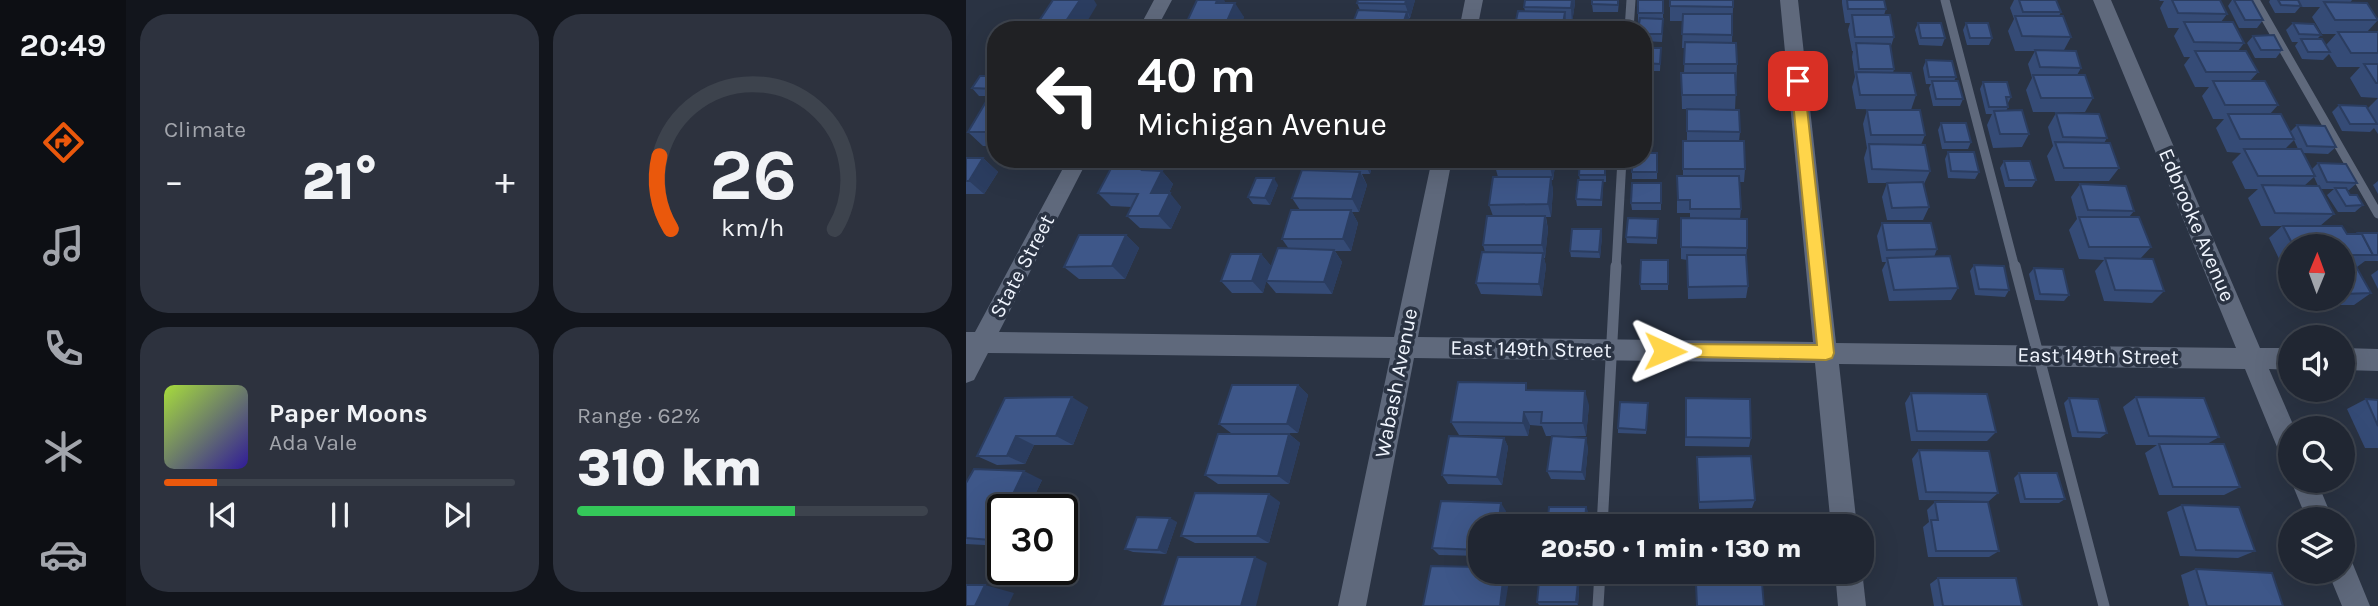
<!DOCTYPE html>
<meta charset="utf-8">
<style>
:root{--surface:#202632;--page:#2d323e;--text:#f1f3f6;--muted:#a2a5ac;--line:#3d434d;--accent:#ea580c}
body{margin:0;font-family:Karla,sans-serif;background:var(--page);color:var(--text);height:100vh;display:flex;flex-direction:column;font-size:26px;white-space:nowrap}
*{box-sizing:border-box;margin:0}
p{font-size:23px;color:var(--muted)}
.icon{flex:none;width:38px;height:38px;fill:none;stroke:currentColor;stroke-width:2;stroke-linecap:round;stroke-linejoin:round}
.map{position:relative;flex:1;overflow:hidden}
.side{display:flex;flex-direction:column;gap:14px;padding:14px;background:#12151c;width:840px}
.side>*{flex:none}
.hud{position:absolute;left:21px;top:21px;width:665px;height:147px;border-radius:28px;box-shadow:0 7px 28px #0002,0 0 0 2px var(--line);background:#202124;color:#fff;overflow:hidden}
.needle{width:46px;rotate:1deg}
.controls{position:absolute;left:1312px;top:234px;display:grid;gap:14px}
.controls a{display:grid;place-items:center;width:77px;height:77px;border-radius:50%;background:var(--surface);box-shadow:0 7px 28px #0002,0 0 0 2px var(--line);font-size:35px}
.speed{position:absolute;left:21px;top:494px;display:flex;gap:14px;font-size:35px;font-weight:700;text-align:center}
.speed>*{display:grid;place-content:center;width:91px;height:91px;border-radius:50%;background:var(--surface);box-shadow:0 7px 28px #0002,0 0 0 2px var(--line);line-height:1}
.speed .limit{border:4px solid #111;border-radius:10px;background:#fff;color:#111}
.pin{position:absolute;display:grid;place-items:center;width:60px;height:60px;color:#fff;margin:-30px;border-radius:14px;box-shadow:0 4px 10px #0006}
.me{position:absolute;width:77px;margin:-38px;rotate:91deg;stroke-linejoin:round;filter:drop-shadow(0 0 5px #0008)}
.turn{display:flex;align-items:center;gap:24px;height:147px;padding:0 35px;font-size:32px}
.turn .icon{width:91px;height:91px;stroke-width:2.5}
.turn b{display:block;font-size:49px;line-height:60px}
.big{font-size:52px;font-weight:800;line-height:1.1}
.side .widget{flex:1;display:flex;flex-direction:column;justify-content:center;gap:10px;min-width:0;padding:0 24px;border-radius:28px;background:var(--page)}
.side .dial{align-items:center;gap:0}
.dial svg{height:182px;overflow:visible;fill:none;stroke:var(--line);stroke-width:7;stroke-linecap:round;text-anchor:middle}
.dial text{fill:var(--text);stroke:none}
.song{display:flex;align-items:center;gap:21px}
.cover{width:84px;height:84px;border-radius:10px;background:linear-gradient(135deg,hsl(80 70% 55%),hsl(250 70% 35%))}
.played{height:7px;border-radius:4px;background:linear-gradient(90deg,var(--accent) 15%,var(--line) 15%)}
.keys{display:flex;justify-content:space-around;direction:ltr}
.heat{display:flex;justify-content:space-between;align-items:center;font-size:38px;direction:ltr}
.charge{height:10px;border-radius:5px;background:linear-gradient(90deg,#34c759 62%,var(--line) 0)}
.side .tiles{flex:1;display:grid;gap:14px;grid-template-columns:repeat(2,1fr)}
.trip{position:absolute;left:502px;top:514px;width:406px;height:70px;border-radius:28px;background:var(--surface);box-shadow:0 7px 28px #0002,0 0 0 2px var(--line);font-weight:800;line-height:70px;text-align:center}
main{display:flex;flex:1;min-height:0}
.menu{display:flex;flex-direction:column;width:126px;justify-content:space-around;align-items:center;background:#0d0f14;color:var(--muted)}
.menu .icon{width:49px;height:49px}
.menu .active{color:var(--accent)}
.menu b{font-size:32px;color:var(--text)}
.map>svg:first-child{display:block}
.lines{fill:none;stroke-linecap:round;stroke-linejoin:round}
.service-far1{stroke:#5f697c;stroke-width:9}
.service{stroke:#5f697c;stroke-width:11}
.minor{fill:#5f697c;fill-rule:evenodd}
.wall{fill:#354b76;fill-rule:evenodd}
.shaded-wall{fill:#2b3d60}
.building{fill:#3e5789;stroke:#2b3d60;stroke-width:2}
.route{fill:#ffd54a;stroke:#a68a30;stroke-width:2}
.labels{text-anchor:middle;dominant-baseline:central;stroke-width:7;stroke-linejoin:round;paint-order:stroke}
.street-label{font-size:21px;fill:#f0f5fe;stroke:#2a3343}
</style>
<main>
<nav class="menu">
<b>20:49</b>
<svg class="icon active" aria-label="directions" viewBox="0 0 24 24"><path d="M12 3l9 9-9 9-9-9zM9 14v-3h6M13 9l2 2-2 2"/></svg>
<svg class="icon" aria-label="music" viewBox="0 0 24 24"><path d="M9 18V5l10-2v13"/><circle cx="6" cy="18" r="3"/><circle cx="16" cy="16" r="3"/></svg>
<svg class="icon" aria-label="phone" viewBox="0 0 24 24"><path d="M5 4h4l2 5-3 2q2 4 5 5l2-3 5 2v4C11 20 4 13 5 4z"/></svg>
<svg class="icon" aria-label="climate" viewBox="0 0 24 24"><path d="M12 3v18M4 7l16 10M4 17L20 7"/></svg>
<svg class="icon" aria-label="car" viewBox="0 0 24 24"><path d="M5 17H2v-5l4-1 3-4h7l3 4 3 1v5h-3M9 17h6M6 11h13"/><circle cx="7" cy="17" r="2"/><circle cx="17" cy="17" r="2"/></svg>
</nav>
<section class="side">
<div class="tiles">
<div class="widget"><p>Climate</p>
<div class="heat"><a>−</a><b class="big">21°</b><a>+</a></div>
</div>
<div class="widget dial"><svg viewBox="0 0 100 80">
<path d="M14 69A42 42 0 1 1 86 69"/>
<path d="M14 69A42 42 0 0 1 9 37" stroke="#ea580c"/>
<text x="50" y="56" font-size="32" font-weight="700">26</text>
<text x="50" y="72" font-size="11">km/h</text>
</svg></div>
<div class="widget">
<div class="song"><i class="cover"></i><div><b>Paper Moons</b><p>Ada Vale</p></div></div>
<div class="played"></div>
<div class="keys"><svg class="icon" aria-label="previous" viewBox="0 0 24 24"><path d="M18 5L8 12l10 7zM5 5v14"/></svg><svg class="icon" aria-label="pause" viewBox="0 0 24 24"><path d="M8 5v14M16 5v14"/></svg><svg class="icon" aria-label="next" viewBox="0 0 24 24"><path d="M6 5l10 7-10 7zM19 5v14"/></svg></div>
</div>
<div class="widget"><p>Range · 62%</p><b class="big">310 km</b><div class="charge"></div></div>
</div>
</section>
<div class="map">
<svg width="1412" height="606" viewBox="0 0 1412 606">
<rect width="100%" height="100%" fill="#2a3343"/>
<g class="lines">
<g class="service-far1">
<polyline points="979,0 1049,268"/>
<polyline points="1289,0 1412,214"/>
<polyline points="663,30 665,0"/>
<polyline points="650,268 656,159"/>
</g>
<g class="service">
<polyline points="1049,266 1138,606"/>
<polyline points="636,527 650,266"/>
<polyline points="632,606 634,572"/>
</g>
<g class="minor">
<polygon points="188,0 206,0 190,30 172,30"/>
<polygon points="499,0 517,0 511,30 493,30"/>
<polygon points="814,0 832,0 870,343 1270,348 1127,0 1145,0 1294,348 1325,348 1325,370 1303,369 1329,429 1325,429 1325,462 1316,459 1279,369 873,364 891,527 865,527 849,363 448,358 400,606 372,606 424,358 22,353 8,380 0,383 0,332 9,332 102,159 122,159 33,332 428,337 466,159 486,159 452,337 847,342"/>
<polygon points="1377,348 1412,349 1412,371 1377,370"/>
<polygon points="1325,481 1351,481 1367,520 1341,520"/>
<polygon points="1377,559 1386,562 1404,606 1376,606 1362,572 1377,572"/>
<polygon points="896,570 900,606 872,606 869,572"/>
</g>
</g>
<g class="wall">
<polygon points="231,0 258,0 259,3 278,17 272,30 219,30 218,28"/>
<polygon points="449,0 444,18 443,18 446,26 445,30 384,30 394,10 391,3"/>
<polygon points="653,0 652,12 627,12 626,4"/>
<polygon points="672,0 697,0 697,27 696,42 677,41 677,30 672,21"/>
<polygon points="704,0 767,7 766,43 771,64 769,110 774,132 773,141 779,169 778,182 774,182 775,209 774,219 781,248 780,257 782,286 780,298 722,299 721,260 715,259 715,218 724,218 724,213 711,213 711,176 717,176 717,141 721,141 721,109 716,109 715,73 718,73 719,48 716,48 717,21 704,21"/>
<polygon points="876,0 918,0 920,9 918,15 928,37 924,49 928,69 927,73 950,95 945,110 890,109 886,87 889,77 886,57 887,51 886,51 882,30 884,23 879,23 876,3"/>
<polygon points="1048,0 1090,0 1095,12 1093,16 1105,37 1098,50 1115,68 1111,75 1127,98 1119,112 1067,112 1060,90 1066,78 1062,64 1069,51 1049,51 1042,31 1048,19 1044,8"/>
<path d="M1193,0H1254L1261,14L1255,22L1278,43L1272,51L1292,72L1284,81L1312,105L1304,114L1324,132L1331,125L1370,147L1362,154L1337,153L1346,169L1352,163L1391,183L1383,190H1381L1384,195L1397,205L1389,212H1372L1361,195L1368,189H1354L1368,214L1354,226L1381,234L1412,233V261H1399L1391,267L1405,293L1388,305H1332L1329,299H1377V247H1325V267H1317L1303,238L1316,226H1295L1282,198L1292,189H1279L1266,162L1275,153L1261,152L1250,128L1258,119H1247L1236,96L1243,87H1229L1218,65L1224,57H1218L1208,36L1213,28H1202L1194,8L1198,1H1194ZM1328,140L1332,149H1319ZM1348,177L1352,186H1338Z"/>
<polygon points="1266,0 1286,0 1297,20 1291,28 1273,28 1262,6"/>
<polygon points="1304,0 1386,0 1384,3 1412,20 1401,32 1412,32 1412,98 1395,97 1384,78 1394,67 1371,67 1363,54 1357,60 1336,59 1329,46 1332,42 1326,42 1320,30 1327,23 1355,35 1351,39 1360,45 1370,34 1356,34 1346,17 1354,7 1334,7 1329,13 1309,13 1303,2"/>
<polygon points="609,3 606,23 601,23 601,30 548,30 559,11 558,7"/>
<polygon points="952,23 979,38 976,46 953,45 949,30"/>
<polygon points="1000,23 1026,38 1023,45 1001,45 997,30"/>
<polygon points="1287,36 1316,50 1310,58 1289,58 1281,43"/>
<polygon points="677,48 695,48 694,71 677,71"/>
<polygon points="960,60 990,77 988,81 997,99 994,106 967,106 963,88 965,84 960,84 957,68"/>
<polygon points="30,76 30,146 17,146 2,132 24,96 13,96 6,88"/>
<polygon points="1017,82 1045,97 1041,105 1042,107 1040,111 1063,134 1056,147 1027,148 1021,125 1026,114 1020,114 1014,89"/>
<polygon points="1412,98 1412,134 1408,128 1404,132 1376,131 1366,112 1373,105 1402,108"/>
<polygon points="901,110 959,135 955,145 964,171 958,184 963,207 957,220 921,220 916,197 921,183 923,183 902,183 898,158 901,148 897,124"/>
<polygon points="1090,113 1141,138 1138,143 1153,168 1143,181 1089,181 1081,156 1087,146 1082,127"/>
<polygon points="975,123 1005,142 1002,149 976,149 972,130"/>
<polygon points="982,152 1013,172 1009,179 982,178 979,159"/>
<polygon points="691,153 691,179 666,179 666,172"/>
<polygon points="0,158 17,158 32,172 18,194 0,194"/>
<polygon points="215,159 241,159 240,161 216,160"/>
<polygon points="341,159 408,159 404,174 396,174 401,185 393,212 386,212 392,223 385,251 369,251 376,262 366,294 310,293 300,281 297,293 266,293 255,281 295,254 305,266 323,249 316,239 334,210 326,198 347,171"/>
<polygon points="590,159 587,180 585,180 587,190 585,217 580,217 582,229 579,258 578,258 580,266 576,296 515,294 510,283 519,252 517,245 527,216 523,205 532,177 529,166"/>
<polygon points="640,159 640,182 637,182 636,206 611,206 610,199 614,180 613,175"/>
<polygon points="1038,161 1070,180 1066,187 1039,187 1034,168"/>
<polygon points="197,166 194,171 196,171 207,184 203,193 215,207 205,229 174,228 161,216 166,207 145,206 132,193"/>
<polygon points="1412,181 1412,194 1407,185"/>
<polygon points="695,183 695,210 666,210 665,203"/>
<polygon points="1114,184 1168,211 1163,217 1185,247 1174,259 1198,291 1186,303 1138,301 1129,271 1138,260 1113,259 1103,230 1111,219 1105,197"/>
<polygon points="312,185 304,205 287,204 282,197"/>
<polygon points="692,219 691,244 661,243 660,237"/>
<polygon points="916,223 971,249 968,257 992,288 985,300 923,301 916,270 920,262 916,262 911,236"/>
<polygon points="635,229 636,236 634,258 605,257 604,251"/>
<polygon points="160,235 173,248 159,279 113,279 98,267"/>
<polygon points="702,260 702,290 675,290 674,284"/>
<polygon points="1008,265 1043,290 1039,297 1009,295 1004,271"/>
<polygon points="1068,268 1103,295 1098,301 1069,300 1063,274"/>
<polygon points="1325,269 1325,291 1317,275"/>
<polygon points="1412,270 1412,289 1405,275"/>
<polygon points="332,385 342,395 332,433 265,433 253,424"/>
<polygon points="563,390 623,405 620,436 580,436 576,426 564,425 562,436 493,435 485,422"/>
<polygon points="945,393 1030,432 1021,441 945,441 939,403"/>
<polygon points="1170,397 1253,437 1241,444 1274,487 1258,495 1193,495 1179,453 1191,445 1170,445 1157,407"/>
<polygon points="39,398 122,407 107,445 68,445 59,464 31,465 11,456"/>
<polygon points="720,398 785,438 783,447 719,446"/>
<polygon points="1103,398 1141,433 1134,438 1106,437 1098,403"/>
<polygon points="1400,399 1412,400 1412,448 1399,448 1381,409"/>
<polygon points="682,409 680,434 652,433 652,428"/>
<polygon points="323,434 334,443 323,484 252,484 239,475"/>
<polygon points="538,438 542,447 536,485 482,484 476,475"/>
<polygon points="622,447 619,480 585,479 581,471"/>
<polygon points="953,450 1032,493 1023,501 953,500 946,459"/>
<polygon points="731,457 789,500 786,508 733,509 731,466"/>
<polygon points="1053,473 1099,499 1093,503 1054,503 1048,478"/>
<polygon points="76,480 62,509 37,509 37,569 90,569 88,576 46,576 26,570 36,546 0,544 0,483"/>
<polygon points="314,502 303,543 229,543 215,536"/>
<polygon points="969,502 1033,551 1023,557 962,557 957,527 963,522 961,510"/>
<polygon points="1216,505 1289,551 1272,558 1214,556 1201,512"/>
<polygon points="540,511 514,527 514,556 473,555 466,548"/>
<polygon points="211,522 200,554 167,552 159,549"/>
<polygon points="1230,569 1317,606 1223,606 1215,575"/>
<polygon points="574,572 614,572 612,605 573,605 571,602"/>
<polygon points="972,578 1056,606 968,606 964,584"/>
</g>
<g class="shaded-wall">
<polygon points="114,0 128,0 131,5 116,30 94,30"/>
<polygon points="251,0 258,0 263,9 250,3"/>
<polygon points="440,0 449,0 444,18 439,4"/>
<polygon points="606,0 609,0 609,3 606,23 605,8"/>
<polygon points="269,3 278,17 272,30 258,30 258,28"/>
<polygon points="441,12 446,26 445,30 435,30"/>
<polygon points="599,12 601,30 596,30"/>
<polygon points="17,158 32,172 18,194 3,181"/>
<polygon points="182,159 191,159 197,166 188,184 176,170"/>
<polygon points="398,159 408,159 404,174 397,161"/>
<polygon points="585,159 590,159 587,180 584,167"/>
<polygon points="196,171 207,184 197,206 185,193"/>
<polygon points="394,172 401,185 393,212 386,199"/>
<polygon points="585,177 587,190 585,217 582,204"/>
<polygon points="308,178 312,185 304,205 299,198"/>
<polygon points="204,193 215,207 205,229 193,216"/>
<polygon points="385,210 392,223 385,251 377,239"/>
<polygon points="579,216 582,229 579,258 576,245"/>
<polygon points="635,229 636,236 634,258 633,252"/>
<polygon points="160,235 173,248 159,279 146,266"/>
<polygon points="368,250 376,262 366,294 358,282"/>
<polygon points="577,253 580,266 576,296 573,284"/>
<polygon points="295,254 305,266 297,293 286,281"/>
<polygon points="332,385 342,395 332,433 321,424"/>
<polygon points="619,391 623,405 620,436 617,423"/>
<polygon points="106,397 122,407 107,445 90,436"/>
<polygon points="558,412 564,425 562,436 557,423"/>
<polygon points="323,434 334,443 323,484 312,476"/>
<polygon points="50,436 68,445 59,464 41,456"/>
<polygon points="538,438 542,447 536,485 531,477"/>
<polygon points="620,438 622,447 619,480 616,472"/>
<polygon points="58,471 76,480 62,509 40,509"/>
<polygon points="303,494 314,502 303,543 291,536"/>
<polygon points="535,503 540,511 538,527 532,527"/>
<polygon points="620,507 622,511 621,527 619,527"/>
<polygon points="37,515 37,544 25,540"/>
<polygon points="204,518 211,522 200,554 192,550"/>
<polygon points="96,538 102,540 96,554"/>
<polygon points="289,557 301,563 290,606 275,606"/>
<polygon points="69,569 90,569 88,576 69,570"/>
<polygon points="538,572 542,572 544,574 539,606 534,606"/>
<polygon points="613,572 614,572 612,605 610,602"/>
<polygon points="19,585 48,593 42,606 9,606"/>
</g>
<g class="building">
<polygon points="87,0 114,0 94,30 67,30"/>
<polygon points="231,0 251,0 250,3 269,3 258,28 218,28"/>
<polygon points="392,0 440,0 439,4 391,3"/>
<polygon points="559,0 606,0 605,8 558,7"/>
<polygon points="626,0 652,0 652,5 626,4"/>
<rect x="672" y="0" width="25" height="13"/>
<polygon points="704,0 767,0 767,7 704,6"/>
<polygon points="881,0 918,0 920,9 882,9"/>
<polygon points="1053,0 1090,0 1095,12 1057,12"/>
<polygon points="1206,0 1254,0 1261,14 1212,13"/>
<polygon points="1268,0 1286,0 1297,20 1279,20"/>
<polygon points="1312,0 1332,0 1335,6 1315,5"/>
<polygon points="1358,2 1401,3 1412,20 1369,20"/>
<polygon points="392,10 441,12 435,30 384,30"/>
<polygon points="552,11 599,12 596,30 548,30"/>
<polygon points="717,14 766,14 766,35 716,34"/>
<polygon points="886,15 924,15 928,37 889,37"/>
<polygon points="1049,16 1097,16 1105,37 1056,36"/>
<polygon points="674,18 697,19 696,34 677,34 677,30 672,30"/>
<polygon points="1218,22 1267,22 1278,43 1228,42"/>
<polygon points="952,23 975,23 979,38 955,38"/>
<polygon points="1000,23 1022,23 1026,38 1004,38"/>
<polygon points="1327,23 1348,24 1355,35 1333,34"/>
<polygon points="1372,32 1412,32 1412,53 1385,53"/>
<polygon points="1308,35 1316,50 1295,50 1287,36"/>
<polygon points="1335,39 1356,39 1364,52 1342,52"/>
<polygon points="719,42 770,43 771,64 718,64"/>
<polygon points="890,43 924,44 928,69 893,69"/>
<polygon points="677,48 695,48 694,64 677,63"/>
<polygon points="1069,50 1110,51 1115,68 1074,67"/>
<polygon points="1229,51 1280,51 1292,72 1240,72"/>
<polygon points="960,60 986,61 990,77 963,77"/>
<polygon points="1398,64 1412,64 1412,83 1410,83"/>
<polygon points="890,72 945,73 950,95 894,95"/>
<polygon points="715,73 769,73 770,95 716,95"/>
<polygon points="1067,75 1119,75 1127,98 1075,98"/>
<polygon points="14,76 30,76 29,89 6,88"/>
<polygon points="966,81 992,81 997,99 970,99"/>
<polygon points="1247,81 1299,81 1312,105 1259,105"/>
<polygon points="1017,82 1041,82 1045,97 1040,97 1042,107 1023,107"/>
<polygon points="24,95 30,95 30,132 2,132"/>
<polygon points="1373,105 1400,106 1411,124 1384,124"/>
<polygon points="721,109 773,110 774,132 721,131"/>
<polygon points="901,110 954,110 959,135 905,135"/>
<polygon points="1056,110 1063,134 1034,134 1028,111"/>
<polygon points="1090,113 1133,114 1141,138 1097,137"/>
<polygon points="1262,114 1315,114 1328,139 1274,139"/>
<polygon points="975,123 1000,123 1005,142 979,142"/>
<polygon points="1331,125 1359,126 1370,147 1341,146"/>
<polygon points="717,141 778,141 779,169 717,169"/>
<polygon points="1089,142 1144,143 1153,168 1098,168"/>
<polygon points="903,144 959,145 964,171 906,169"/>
<polygon points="1278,149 1335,149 1349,176 1292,176"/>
<polygon points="982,152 1008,152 1013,172 985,171"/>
<polygon points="677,153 691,153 691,172 666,172 666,159 677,159"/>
<polygon points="0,158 17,158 3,181 0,181"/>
<polygon points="150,159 182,159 176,170 196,171 185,193 204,193 193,216 161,216 172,194 132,193"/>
<polygon points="341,159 398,159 397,161"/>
<polygon points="530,159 585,159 584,167 529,166"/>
<polygon points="614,159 639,159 639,175 613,175"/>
<polygon points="1038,161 1064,161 1070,180 1043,180"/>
<polygon points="1352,163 1380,164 1391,183 1361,182"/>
<polygon points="336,170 394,172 386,199 326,198"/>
<polygon points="711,176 773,176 775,209 724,209 724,200 712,200"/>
<polygon points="527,177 585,177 582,204 523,205"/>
<polygon points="290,178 308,178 299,198 282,197"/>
<polygon points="612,180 637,180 635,200 610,199"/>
<polygon points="957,182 963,207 926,208 921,183"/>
<polygon points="666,183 695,183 695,203 665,203"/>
<polygon points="1114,184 1160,186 1168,211 1122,210"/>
<polygon points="1296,185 1353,186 1368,214 1309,213"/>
<polygon points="1369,188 1380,188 1384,195 1391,195 1397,205 1380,206"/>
<polygon points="325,210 385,210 377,239 316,239"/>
<polygon points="521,216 579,216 576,245 517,245"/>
<polygon points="1113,217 1173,217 1185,247 1123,247"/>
<polygon points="662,218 692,219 691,238 660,237"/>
<polygon points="715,218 781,219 781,248 715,247"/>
<polygon points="916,223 965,223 971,249 921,250"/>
<polygon points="1317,226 1376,226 1381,234 1396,234 1407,255 1377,255 1377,247 1328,247"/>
<polygon points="606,229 635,229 633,252 604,251"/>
<polygon points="1392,233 1412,233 1412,255 1407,255 1396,234 1393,234"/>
<polygon points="113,235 160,235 146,266 98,267"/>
<polygon points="312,248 368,250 358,282 300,281"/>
<polygon points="516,252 577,253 573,284 510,283"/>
<polygon points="265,254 295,254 286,281 255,281"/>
<polygon points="721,255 780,255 782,286 722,287"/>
<polygon points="984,256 992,288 928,290 921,258"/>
<polygon points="1139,258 1187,259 1198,291 1149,290"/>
<polygon points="675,260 702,260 702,284 674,284"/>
<polygon points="1377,263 1388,263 1405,293 1377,294"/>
<polygon points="1008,265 1038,266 1043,290 1013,289"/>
<polygon points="1068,268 1097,269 1103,295 1074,294"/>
<polygon points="492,382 560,383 560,390 619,391 617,423 575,423 576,412 558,412 557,423 485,422"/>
<polygon points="266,385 332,385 321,424 253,424"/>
<polygon points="945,393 1021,394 1030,432 951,431"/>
<polygon points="106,397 90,436 50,436 41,456 11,456 39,398"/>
<polygon points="1170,397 1238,398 1253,437 1183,436"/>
<polygon points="720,398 784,399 785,438 720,437"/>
<polygon points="1103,398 1132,399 1141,433 1112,432"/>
<polygon points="1400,399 1412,400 1412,426"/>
<polygon points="654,402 682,403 680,430 652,428"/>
<polygon points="252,434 323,434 312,476 239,475"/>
<polygon points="483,436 538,438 531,477 476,475"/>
<polygon points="586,436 620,438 616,472 581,471"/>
<polygon points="1193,444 1258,444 1274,487 1207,487"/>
<polygon points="953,450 1023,451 1032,493 960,492"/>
<polygon points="785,456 789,500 733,502 731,457"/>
<polygon points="8,469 58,471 40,509 37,509 37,515 25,540 0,538 0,483"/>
<polygon points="1053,473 1091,473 1099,499 1059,499"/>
<polygon points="229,493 303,494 291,536 215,536"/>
<polygon points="475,501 535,503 532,527 514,527 514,550 466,548"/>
<polygon points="969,502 1022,502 1033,551 970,551 965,520 972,520"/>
<polygon points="1216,505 1273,507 1289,551 1230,550"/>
<polygon points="583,507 620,507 619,527 581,527"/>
<rect x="714" y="513" width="75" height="14"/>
<polygon points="171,517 204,518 192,550 159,549"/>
<polygon points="37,544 37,569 69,569 69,570 26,570"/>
<polygon points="212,557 289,557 275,606 196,606"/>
<polygon points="465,566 514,567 514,572 538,572 534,606 457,606"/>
<polygon points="1230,569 1306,573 1317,606 1241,606"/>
<polygon points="574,572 613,572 610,602 571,602"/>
<polygon points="972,578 1050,578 1056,606 977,606"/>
<polygon points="796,583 798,606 731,606 730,584"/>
<polygon points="0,585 19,585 9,606 0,606"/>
</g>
<polygon class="route" points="832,77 838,81 868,353 866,358 860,360 693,356 691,351 693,346 699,344 851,345 825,81"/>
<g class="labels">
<g class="street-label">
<text transform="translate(1231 225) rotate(67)">Edbrooke Avenue</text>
<text transform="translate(56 266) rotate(-62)">State Street</text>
<text transform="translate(565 349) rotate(1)">East 149th Street</text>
<text transform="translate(1132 356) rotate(1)">East 149th Street</text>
<text transform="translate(430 383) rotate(-79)">Wabash Avenue</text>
</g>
</g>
</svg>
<div class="controls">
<a><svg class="needle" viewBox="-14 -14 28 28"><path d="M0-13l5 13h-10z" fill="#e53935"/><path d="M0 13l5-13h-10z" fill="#a2a5ac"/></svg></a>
<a><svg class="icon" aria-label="sound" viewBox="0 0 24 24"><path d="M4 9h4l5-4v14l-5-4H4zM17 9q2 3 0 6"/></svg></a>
<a><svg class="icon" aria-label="search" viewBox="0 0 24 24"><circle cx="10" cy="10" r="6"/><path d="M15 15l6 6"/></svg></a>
<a><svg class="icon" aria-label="layers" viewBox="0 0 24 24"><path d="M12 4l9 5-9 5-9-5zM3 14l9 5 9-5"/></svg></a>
</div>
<div class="speed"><div class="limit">30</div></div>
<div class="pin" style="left:832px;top:81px;background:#d93025"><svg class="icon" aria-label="arrive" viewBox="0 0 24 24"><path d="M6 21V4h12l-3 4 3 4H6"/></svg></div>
<svg class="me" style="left:699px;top:351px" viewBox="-20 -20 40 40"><path d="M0-17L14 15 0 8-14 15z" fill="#ffd54a" stroke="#fff" stroke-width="4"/></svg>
<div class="trip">20:50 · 1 min · 130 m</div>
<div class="hud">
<div class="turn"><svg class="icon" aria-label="left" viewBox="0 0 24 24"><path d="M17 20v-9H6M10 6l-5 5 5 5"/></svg><div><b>40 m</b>Michigan Avenue</div></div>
</div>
</div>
</main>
